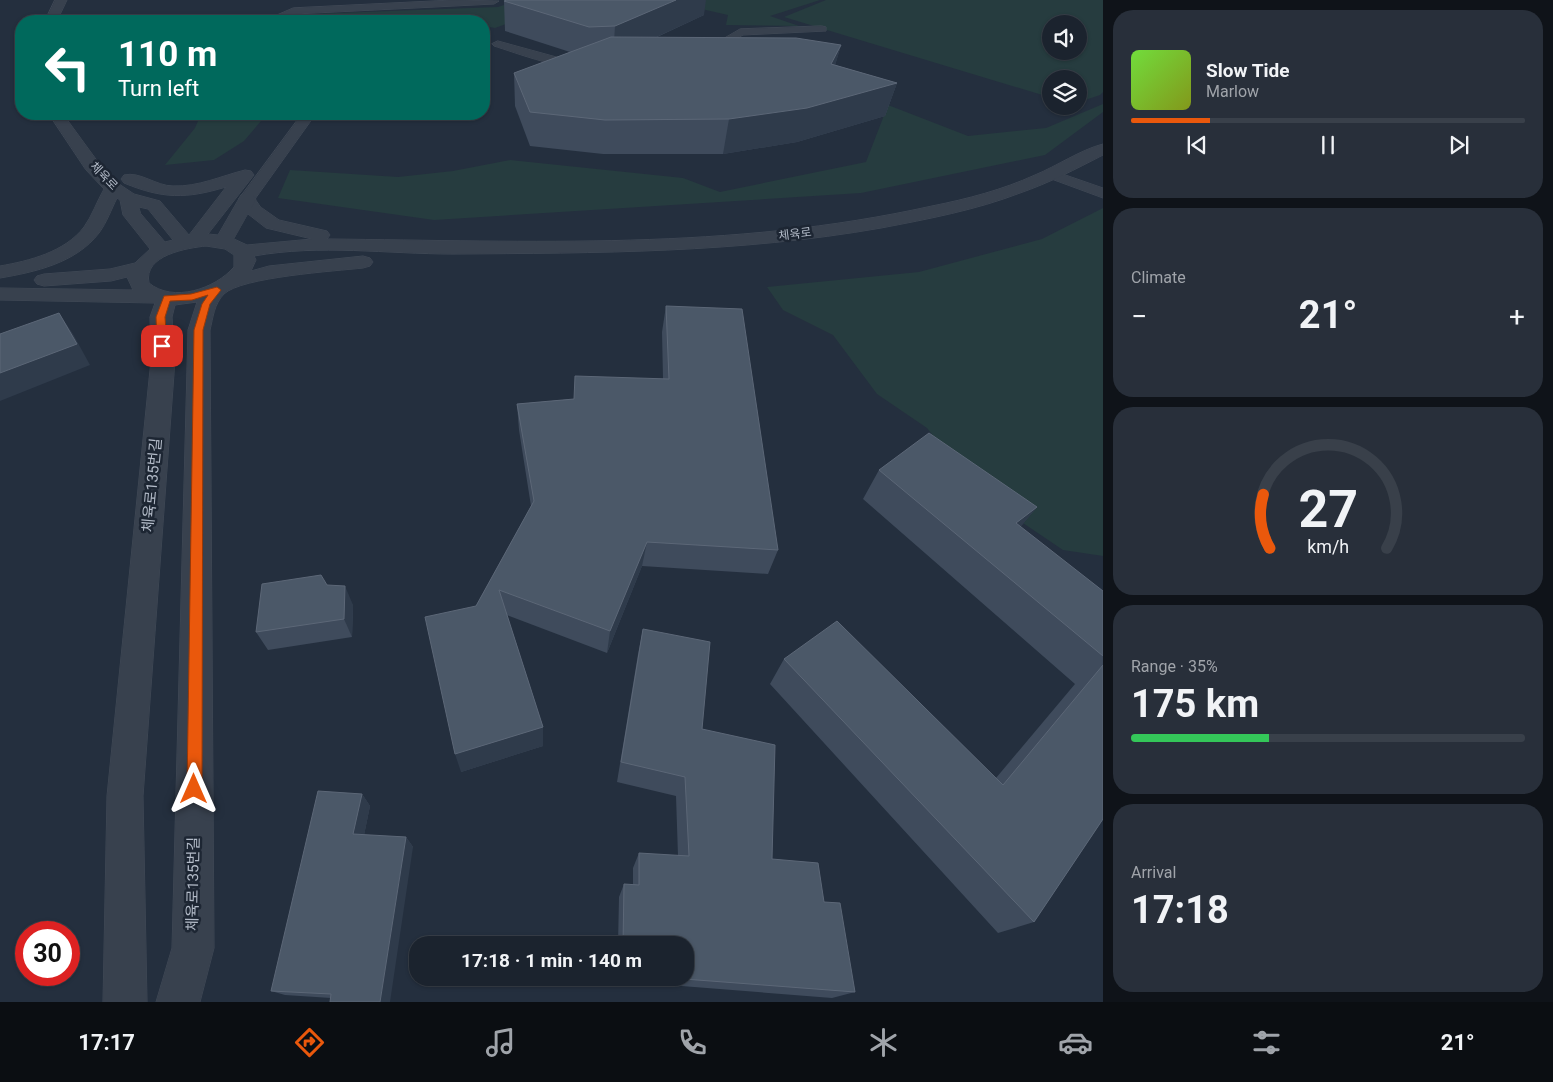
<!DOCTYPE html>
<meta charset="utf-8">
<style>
:root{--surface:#1b232e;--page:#282f3a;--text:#f1f3f6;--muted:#a0a4aa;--line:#39404a;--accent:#ea580c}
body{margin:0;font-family:Roboto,"Noto Sans KR",sans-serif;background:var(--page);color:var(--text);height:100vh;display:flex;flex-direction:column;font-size:19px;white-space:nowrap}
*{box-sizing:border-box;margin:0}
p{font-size:16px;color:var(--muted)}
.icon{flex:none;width:28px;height:28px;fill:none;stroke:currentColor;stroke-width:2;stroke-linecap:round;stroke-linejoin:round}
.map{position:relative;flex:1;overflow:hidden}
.drawer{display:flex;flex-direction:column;gap:10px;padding:10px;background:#0f1319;width:450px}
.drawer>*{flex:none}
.banner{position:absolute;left:15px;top:15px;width:475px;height:105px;border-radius:20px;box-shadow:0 1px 4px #0004,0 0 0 1px var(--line);background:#00695c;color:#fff;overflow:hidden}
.controls{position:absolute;left:1042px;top:15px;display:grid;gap:10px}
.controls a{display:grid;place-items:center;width:45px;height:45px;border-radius:50%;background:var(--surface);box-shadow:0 1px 4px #0004,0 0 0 1px var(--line);font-size:25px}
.speed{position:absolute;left:15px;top:921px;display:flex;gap:10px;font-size:25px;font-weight:700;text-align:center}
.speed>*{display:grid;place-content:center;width:65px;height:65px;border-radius:50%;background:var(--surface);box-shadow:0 1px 4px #0004,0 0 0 1px var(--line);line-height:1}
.speed .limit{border:8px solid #d22;background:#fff;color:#111}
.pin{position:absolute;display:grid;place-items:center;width:42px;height:42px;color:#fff;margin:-21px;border-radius:10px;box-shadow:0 2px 8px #0006}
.me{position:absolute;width:55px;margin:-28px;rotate:0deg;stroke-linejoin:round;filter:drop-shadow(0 0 4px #0008)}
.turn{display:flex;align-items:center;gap:18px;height:105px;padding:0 20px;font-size:22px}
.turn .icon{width:65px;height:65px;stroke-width:2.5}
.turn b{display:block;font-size:35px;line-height:42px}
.big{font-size:38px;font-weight:700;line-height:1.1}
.drawer .tile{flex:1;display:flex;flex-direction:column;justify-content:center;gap:8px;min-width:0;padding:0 18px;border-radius:20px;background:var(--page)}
.drawer .dial{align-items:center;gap:0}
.dial svg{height:130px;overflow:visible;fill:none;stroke:var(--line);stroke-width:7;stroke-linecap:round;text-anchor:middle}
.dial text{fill:var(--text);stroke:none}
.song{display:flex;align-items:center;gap:15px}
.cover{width:60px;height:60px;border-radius:8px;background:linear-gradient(135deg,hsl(100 70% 55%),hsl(70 70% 35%))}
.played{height:5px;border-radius:2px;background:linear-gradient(90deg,var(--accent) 20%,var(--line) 20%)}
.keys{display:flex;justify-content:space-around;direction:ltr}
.heat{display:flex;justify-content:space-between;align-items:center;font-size:28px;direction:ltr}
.charge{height:8px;border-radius:4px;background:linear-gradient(90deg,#34c759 35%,var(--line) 0)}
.trip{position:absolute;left:409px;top:936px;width:285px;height:50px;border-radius:20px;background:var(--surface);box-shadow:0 1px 4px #0004,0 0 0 1px var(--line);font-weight:700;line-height:50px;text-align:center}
.dock{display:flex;height:80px;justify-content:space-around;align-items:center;background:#0b0e12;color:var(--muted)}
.dock .icon{width:35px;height:35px}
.dock .active{color:var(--accent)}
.dock b{font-size:22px;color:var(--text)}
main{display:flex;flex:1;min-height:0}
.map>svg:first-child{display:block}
.green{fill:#263c3f;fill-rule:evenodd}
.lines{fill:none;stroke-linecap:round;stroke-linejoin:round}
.lane-casing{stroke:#414a57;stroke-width:1}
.street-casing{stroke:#414a57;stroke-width:1}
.lane{fill:#38414e;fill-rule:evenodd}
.street{fill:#38414e;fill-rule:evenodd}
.wall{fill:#3f4b5c}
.shaded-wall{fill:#2f3b4b}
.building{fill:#4b5868;stroke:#5c6777}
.route{fill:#ea580c;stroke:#983908}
.labels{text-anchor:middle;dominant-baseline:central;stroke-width:5;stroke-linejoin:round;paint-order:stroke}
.far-street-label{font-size:12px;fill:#b4bcc9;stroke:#1d2633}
.street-label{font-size:15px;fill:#b4bcc9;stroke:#1d2633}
</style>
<main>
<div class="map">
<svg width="1103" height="1002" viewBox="0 0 1103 1002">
<rect width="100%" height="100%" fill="#242f3e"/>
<g class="green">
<polygon points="503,0 570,0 495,28 484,26 484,21 454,21 427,17 413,21 276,21 282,15 498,7 510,3"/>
<polygon points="662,0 820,0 770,16 799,26 726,25 728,15"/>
<path d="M826,0H1103V92L1100,95L1079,102V79H1051V97H1049L784,17ZM1051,24H1079V51H1051Z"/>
<polygon points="1103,104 1103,112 1045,155 861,193 434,220 278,198 290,170 398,177 453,171 510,160 683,178 720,192 866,162 888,105 968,136 1046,128"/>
<polygon points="201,114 267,114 244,141 214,160 165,165 195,128"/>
<polygon points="1103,208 1103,556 1063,550 980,494 927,428 877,394 833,335 783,310 767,287 919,272 1042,239"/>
</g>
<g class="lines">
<defs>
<g id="lane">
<polygon points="453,0 499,1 494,4 295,14 277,21 263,21 293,8"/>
<polygon points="822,26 826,27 826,31 743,35 724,46 702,47 696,44 702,41 721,40 740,29"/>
<path d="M498,41L571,61L586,62L588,64C576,76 511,51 494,46L492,44Z"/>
<polygon points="302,114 315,115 255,199 264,212 256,217 250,215 239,199"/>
<polygon points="1051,170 1103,188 1103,198 1046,177 1044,174 1046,171"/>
</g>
<g id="street">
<polygon points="55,0 67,0 57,21 45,21"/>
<path d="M49,114H63L98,162L119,184L134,194L160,201L189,235L226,187C186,199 163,199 124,183L121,179L124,175C140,171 156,186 173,186C198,187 221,176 245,170L251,171L254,175L208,234L218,235L241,195H253L256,199L251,208H262L279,220L327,231L330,235L327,239C533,241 729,251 932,206C967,199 1002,190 1035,175C1057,166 1080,150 1103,144V155C1076,169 1049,183 1020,193C976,210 928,219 881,228C739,253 597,253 453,254C387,254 320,244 254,256L256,260L251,271L269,266L363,256L370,258L373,262L370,266L363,268C336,271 241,277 224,294C214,304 213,318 210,330L214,948L200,1002H156L172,948L188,330L197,302L175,305L172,317L175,360L143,796L147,1002H103L107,796L151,360L150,317L155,303L0,300V288L133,290L127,277L111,281L44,286L37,284L34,280L37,276L44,274L110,269L135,263L150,249L123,215L120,200L117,198C111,210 107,222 99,233C76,263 35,272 0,278V266C29,261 65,252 84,227C92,216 97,201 104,189L86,170ZM139,207L148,209L173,240L165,242L141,214ZM248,214L266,228L312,239L247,245L234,239ZM206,246L225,249L234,255V267C215,289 173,303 149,283C143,255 187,248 206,246Z"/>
</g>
</defs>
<use href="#lane" class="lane-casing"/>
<use href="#street" class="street-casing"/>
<use href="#lane" class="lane"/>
<use href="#street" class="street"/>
</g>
<g class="wall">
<polygon points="504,1 704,15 655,38 841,45 835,65 897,83 885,116 797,142 723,154 603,154 530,146 515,106 514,73 570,52 505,31"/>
<polygon points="666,306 778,550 768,574 642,566 607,653 507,615 543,727 543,746 461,772 476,606 531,506 519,430 517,404 574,399 663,379 662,332"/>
<polygon points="879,470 1037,507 1020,527 1103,591 1103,819 1034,922 998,933 770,684 784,659 996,778 1075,684 863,499"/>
<polygon points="327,585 353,605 352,637 268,650 256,632"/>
<polygon points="643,629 702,729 772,859 824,902 855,992 832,998 618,981 618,978 685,978 685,945 618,945 619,897 624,884 633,885 633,868 639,853 678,856 676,796 617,782 638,654"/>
<polygon points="362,794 370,806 364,835 406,837 413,847 331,998 285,995 271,991"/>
</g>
<g class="shaded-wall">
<polygon points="676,0 706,0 704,15 613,57 615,26"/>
<polygon points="841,45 832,76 831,64"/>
<polygon points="897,83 885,116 797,142 723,154 729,119"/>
<polygon points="59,313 73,334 90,365 0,401 0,373"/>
<polygon points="1037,507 1013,536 1016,523"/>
<polygon points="647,542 642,566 607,653 610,631"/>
<polygon points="345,586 353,605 352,637 344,619"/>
<polygon points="543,727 543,746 461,772 455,754"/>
<polygon points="362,794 370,806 362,845 353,834"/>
<polygon points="406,837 413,847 390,1002 380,1002"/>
</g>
<g class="building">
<polygon points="507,0 676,0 615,26 589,27 504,1"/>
<polygon points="611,37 796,38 841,45 831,64 897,83 807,108 729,119 605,120 530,112 514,73"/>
<polygon points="666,306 742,309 778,550 647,542 610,631 499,590 543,727 455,754 425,617 476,606 534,501 517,404 574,399 575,376 669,379"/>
<polygon points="59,313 77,344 0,373 0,334"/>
<polygon points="929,433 1037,507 1016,523 1103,591 1103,656 879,470"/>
<polygon points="321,575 327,585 345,586 344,619 256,632 262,584"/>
<polygon points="837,621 1003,785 1103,665 1103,819 1034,922 784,659"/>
<polygon points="643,629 710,642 702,729 775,745 772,859 818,863 824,902 840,903 855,992 671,978 685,978 685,945 623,945 624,884 639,885 639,853 689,856 685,777 621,762"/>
<polygon points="318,791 362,794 353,834 406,837 380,1002 330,1002 331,994 271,991"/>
</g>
<polygon class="route" points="217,287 221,290 210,304 203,330 202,789 200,794 194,796 189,794 187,789 194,330 202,304 208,295 192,300 170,301 165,317 167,346 162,349 157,346 156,317 164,296 191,294"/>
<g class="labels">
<g class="far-street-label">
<text transform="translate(104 176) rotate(46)">체육로</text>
<text transform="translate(795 234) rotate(-7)">체육로</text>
</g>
<g class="street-label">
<text transform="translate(152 485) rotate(-85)">체육로135번길</text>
<text transform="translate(193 884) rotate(-89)">체육로135번길</text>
</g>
</g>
</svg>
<div class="controls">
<a><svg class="icon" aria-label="sound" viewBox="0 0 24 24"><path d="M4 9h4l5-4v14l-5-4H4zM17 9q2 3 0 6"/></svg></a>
<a><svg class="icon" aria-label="layers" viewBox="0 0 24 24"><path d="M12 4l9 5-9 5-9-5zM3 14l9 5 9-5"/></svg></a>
</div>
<div class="speed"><div class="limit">30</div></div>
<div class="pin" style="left:162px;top:346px;background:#d93025"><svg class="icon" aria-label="arrive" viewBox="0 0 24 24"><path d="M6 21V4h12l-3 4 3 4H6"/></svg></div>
<svg class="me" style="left:194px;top:789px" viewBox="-20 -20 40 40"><path d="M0-17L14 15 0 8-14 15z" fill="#ea580c" stroke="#fff" stroke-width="4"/></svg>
<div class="trip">17:18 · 1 min · 140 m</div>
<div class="banner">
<div class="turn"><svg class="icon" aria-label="left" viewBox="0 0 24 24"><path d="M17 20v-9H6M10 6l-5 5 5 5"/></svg><div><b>110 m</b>Turn left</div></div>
</div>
</div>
<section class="drawer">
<div class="tile">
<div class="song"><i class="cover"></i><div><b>Slow Tide</b><p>Marlow</p></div></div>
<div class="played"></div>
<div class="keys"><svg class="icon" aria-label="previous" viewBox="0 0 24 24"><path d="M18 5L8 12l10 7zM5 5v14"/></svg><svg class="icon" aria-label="pause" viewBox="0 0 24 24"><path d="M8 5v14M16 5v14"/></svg><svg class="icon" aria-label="next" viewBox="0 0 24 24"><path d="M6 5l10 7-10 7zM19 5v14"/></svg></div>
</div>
<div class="tile"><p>Climate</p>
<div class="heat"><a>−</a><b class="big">21°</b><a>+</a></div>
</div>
<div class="tile dial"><svg viewBox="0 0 100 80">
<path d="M14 69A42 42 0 1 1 86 69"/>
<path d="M14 69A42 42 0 0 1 10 36" stroke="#ea580c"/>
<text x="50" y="56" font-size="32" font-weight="700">27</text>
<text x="50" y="72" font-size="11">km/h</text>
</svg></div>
<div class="tile"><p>Range · 35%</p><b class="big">175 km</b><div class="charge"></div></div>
<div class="tile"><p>Arrival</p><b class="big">17:18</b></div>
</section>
</main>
<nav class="dock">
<b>17:17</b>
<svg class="icon active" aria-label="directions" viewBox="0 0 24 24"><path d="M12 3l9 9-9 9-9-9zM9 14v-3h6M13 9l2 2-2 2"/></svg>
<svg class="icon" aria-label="music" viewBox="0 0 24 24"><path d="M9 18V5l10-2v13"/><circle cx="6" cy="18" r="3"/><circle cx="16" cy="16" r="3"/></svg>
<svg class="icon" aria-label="phone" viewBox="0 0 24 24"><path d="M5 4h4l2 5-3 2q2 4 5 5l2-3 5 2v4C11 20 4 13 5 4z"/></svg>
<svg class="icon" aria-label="climate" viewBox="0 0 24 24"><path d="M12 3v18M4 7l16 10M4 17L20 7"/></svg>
<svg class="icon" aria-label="car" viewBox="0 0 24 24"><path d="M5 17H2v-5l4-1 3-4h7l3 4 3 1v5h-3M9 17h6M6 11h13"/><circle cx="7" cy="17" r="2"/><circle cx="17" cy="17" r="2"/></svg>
<svg class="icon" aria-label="filters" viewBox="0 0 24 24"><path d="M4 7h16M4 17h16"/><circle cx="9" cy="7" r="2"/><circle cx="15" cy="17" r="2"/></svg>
<b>21°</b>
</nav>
